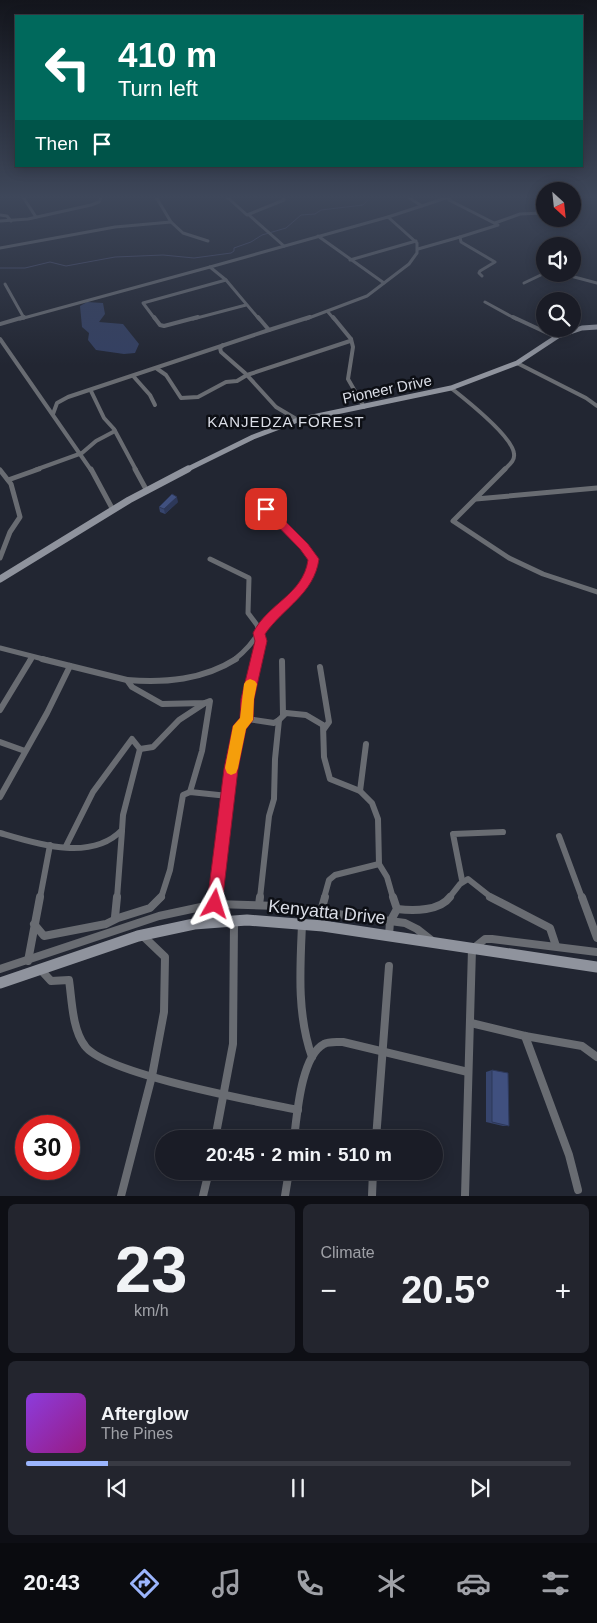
<!DOCTYPE html>
<meta charset="utf-8">
<style>
:root{--surface:#1a1c26;--page:#23252e;--text:#f1f3f6;--muted:#9fa1a7;--line:#383a43;--accent:#9bb5fd}
body{margin:0;font-family:Arial,sans-serif;background:var(--page);color:var(--text);height:100vh;display:flex;flex-direction:column;font-size:19px;white-space:nowrap}
*{box-sizing:border-box;margin:0}
p{font-size:16px;color:var(--muted)}
.icon{flex:none;width:28px;height:28px;fill:none;stroke:currentColor;stroke-width:2;stroke-linecap:round;stroke-linejoin:round}
.map{position:relative;height:1196px;overflow:hidden}
.drawer{display:flex;flex-direction:column;gap:8px;padding:8px;background:#0e0f15;flex:1}
.drawer>*{flex:none}
.top-card{position:absolute;left:15px;top:15px;width:568px;height:152px;border-radius:0px;box-shadow:0 2px 12px #0003,0 0 0 1px var(--line);background:#00695c;color:#fff;overflow:hidden}
.needle{width:32px;rotate:153deg}
.tools{position:absolute;left:536px;top:182px;display:grid;gap:10px}
.tools a{display:grid;place-items:center;width:45px;height:45px;border-radius:50%;background:var(--surface);box-shadow:0 2px 12px #0003,0 0 0 1px var(--line);font-size:25px}
.speed{position:absolute;left:15px;top:1115px;display:flex;gap:10px;font-size:25px;font-weight:700;text-align:center}
.speed>*{display:grid;place-content:center;width:65px;height:65px;border-radius:50%;background:var(--surface);box-shadow:0 2px 12px #0003,0 0 0 1px var(--line);line-height:1}
.speed .limit{border:8px solid #d22;background:#fff;color:#111}
.pin{position:absolute;display:grid;place-items:center;width:42px;height:42px;color:#fff;margin:-21px;border-radius:10px;box-shadow:0 2px 8px #0006}
.me{position:absolute;width:55px;margin:-28px;rotate:6deg;stroke-linejoin:round;filter:drop-shadow(0 0 4px #0008)}
.turn{display:flex;align-items:center;gap:18px;height:105px;padding:0 20px;font-size:22px}
.turn .icon{width:65px;height:65px;stroke-width:2.5}
.turn b{display:block;font-size:35px;line-height:42px}
.then{display:flex;align-items:center;height:48px;padding:0 20px;background:#0003;gap:10px;font-size:19px}
.big{font-size:38px;font-weight:700;line-height:1.1}
.drawer .card{flex:1;display:flex;flex-direction:column;justify-content:center;gap:8px;min-width:0;padding:0 18px;border-radius:8px;background:var(--page)}
.drawer .dial{align-items:center;gap:0}
.dial b{font-size:65px;line-height:1}
.song{display:flex;align-items:center;gap:15px}
.cover{width:60px;height:60px;border-radius:8px;background:linear-gradient(135deg,hsl(270 70% 55%),hsl(310 70% 35%))}
.played{height:5px;border-radius:2px;background:linear-gradient(90deg,var(--accent) 15%,var(--line) 15%)}
.keys{display:flex;justify-content:space-around;direction:ltr}
.heat{display:flex;justify-content:space-between;align-items:center;font-size:28px;direction:ltr}
.drawer .tiles{flex:1;display:grid;gap:8px;grid-template-columns:1fr 1fr}
.card:last-child{grid-column:span 2}
.trip{position:absolute;left:155px;top:1130px;width:288px;height:50px;border-radius:25px;background:var(--surface);box-shadow:0 2px 12px #0003,0 0 0 1px var(--line);font-weight:700;line-height:50px;text-align:center}
.tab-bar{display:flex;height:80px;justify-content:space-around;align-items:center;background:#0a0b0f;color:var(--muted)}
.tab-bar .icon{width:35px;height:35px}
.tab-bar .active{color:var(--accent)}
.tab-bar b{font-size:22px;color:var(--text)}
.map>svg:first-child{display:block}
.green{fill:#344062}
.lines{fill:none;stroke-linecap:round;stroke-linejoin:round}
.stream{stroke:#474c6c;stroke-width:1}
.street-far4{stroke:#696c72;stroke-width:3}
.street-far3{stroke:#696c72;stroke-width:4}
.street-far2{stroke:#696c72;stroke-width:5}
.street-far1{stroke:#696c72;stroke-width:6}
.street{stroke:#696c72;stroke-width:8}
.secondary-far2{stroke:#8f939d;stroke-width:5}
.secondary-far1{stroke:#8f939d;stroke-width:7}
.secondary{stroke:#8f939d;stroke-width:11}
.wall{fill:#37456d}
.shaded-wall{fill:#2d3859}
.building{fill:#40507f;stroke:#2d3859}
.route{fill:#e11d48;stroke:#92132f}
.slow{fill:#f59e0b}
.labels{text-anchor:middle;dominant-baseline:central;stroke-width:5;stroke-linejoin:round;paint-order:stroke}
.street-label{font-size:15px;fill:#dbdee7;stroke:#0d0f15}
.far-quarter-label{font-size:15px;letter-spacing:1px;fill:#dbdee7;stroke:#0d0f15}
.near-street-label{font-size:18px;fill:#dbdee7;stroke:#0d0f15}
</style>
<div class="map">
<svg width="597" height="1196" viewBox="0 0 597 1196">
<rect width="100%" height="100%" fill="#222632"/>
<polygon class="green" points="87,302 103,303 105,314 99,322 123,324 139,344 135,353 124,354 96,350 88,340 89,333 82,327 80,306"/>
<g class="lines">
<polyline class="stream" points="0,268 25,268 50,262 66,266 115,257 163,255 194,258 231,253 234,251 234,248 251,242 262,235 286,228 301,215 315,214 321,210 363,205 371,197"/>
<g class="street-far4">
<polyline points="23,197 36,217"/>
<polyline points="227,197 247,215 284,200 284,197"/>
<polyline points="408,197 422,206"/>
<polyline points="449,197 449,200 498,225 460,237"/>
<polyline points="572,199 577,197"/>
<polyline points="0,215 7,216 11,221"/>
<polyline points="249,215 284,246"/>
<polyline points="0,221 28,219 91,205 99,202 101,197"/>
<polyline points="171,222 183,233 208,241"/>
<polyline points="495,223 520,214 542,213 545,211"/>
<polyline points="318,236 384,283"/>
<polyline points="0,248 115,227 171,222 156,197"/>
<polyline points="418,249 460,237 461,242 495,262 480,271 479,273 482,276"/>
<polyline points="350,260 416,241"/>
<polyline points="210,267 388,217 449,197"/>
<polyline points="563,274 597,283"/>
<polyline points="524,283 545,273"/>
<polyline points="5,284 24,318"/>
<polyline points="485,302 516,319"/>
<polyline points="328,312 334,319"/>
<polyline points="20,319 210,267 226,280 259,319"/>
<polyline points="155,319 143,303 226,280"/>
<polyline points="193,319 246,305"/>
<polyline points="306,319 367,296 409,264 417,253 417,243 388,217"/>
</g>
<g class="street-far3">
<polyline points="154,317 160,325 164,326 198,317"/>
<polyline points="513,317 556,337"/>
<polyline points="0,324 24,317"/>
<polyline points="269,330 310,317"/>
<polyline points="0,339 91,470"/>
<polyline points="351,339 353,347 348,379 364,407"/>
<polyline points="223,345 220,348 221,352 245,373 276,407 298,420"/>
<polyline points="517,363 586,398 597,406"/>
<polyline points="156,368 166,375 181,398 198,397 226,382 237,381 247,375 350,341 351,339 333,317"/>
<polyline points="134,377 150,395 155,405"/>
<path d="M451,388C465,399 513,437 514,454C515,461 509,465 504,470"/>
<polyline points="91,391 104,418 114,429 136,470"/>
<polyline points="53,414 57,403 68,397 269,330 258,317"/>
<polyline points="35,470 82,453 96,441 115,431"/>
</g>
<g class="street-far2">
<polyline points="91,469 113,510"/>
<polyline points="135,469 147,491"/>
<polyline points="505,469 453,521 509,558 543,574 597,592"/>
<polyline points="0,470 11,484 20,517 10,532 0,558"/>
<polyline points="8,480 39,469"/>
<polyline points="476,499 597,488"/>
<polyline points="210,559 249,578 248,613 257,625 261,641 256,660"/>
<polyline points="0,648 47,660"/>
<polyline points="30,660 32,657"/>
<path d="M234,660C253,645 256,635 270,618C289,597 307,590 313,559L304,546L260,504"/>
</g>
<g class="street-far1">
<polyline points="42,659 127,680 132,687 162,704 205,703 210,701 202,751 190,792"/>
<polyline points="282,661 283,715"/>
<polyline points="320,667 329,722 324,729"/>
<path d="M127,680C165,683 203,680 236,659"/>
<polyline points="0,710 31,659"/>
<polyline points="246,720 247,699 257,659"/>
<polyline points="0,742 25,751"/>
<polyline points="140,749 153,747 179,720 205,703"/>
<polyline points="360,791 366,744"/>
<polyline points="0,797 47,713 70,666"/>
<path d="M0,833C37,844 91,862 122,830L123,815L140,749"/>
<polyline points="559,836 582,898"/>
<polyline points="66,846 93,792 132,739 140,749"/>
<polyline points="462,880 453,834 503,832"/>
<polyline points="40,898 50,845"/>
<polyline points="117,898 122,831"/>
<polyline points="161,898 170,870 183,795 190,792 228,796"/>
<polyline points="216,898 231,769 240,726 248,719 274,723 279,720"/>
<polyline points="260,898 269,816 274,799 275,759 279,720 286,713 306,715 323,725 324,757 330,779 360,791 372,803 378,819 379,864 387,877 393,898"/>
<polyline points="324,898 329,880 335,875 379,864"/>
<polyline points="449,898 460,884 468,879 492,898"/>
</g>
<g class="street">
<polyline points="490,897 550,928 556,946"/>
<polyline points="582,897 597,938"/>
<polyline points="215,904 216,897"/>
<polyline points="259,905 260,897"/>
<path d="M397,909C414,911 440,911 450,897"/>
<polyline points="321,911 325,897"/>
<polyline points="115,917 117,897"/>
<polyline points="34,924 44,936 106,924 118,918 150,908 161,897"/>
<path d="M302,925C300,969 297,1015 312,1057"/>
<polyline points="389,935 390,922 397,909 393,897"/>
<polyline points="475,947 485,939 492,939 597,952"/>
<polyline points="28,961 40,897"/>
<polyline points="0,969 159,916 215,904 278,906 405,923 417,929 431,940"/>
<path d="M40,969L51,981L69,980C72,1000 72,1029 85,1046C105,1074 259,1102 298,1110"/>
<polyline points="471,1023 525,1036 582,1046 597,1057"/>
<polyline points="525,1036 569,1155 578,1190"/>
<polyline points="215,1139 233,1044 234,921"/>
<path d="M294,1139C297,1115 301,1056 324,1044C329,1041 337,1042 343,1042L468,1072"/>
<polyline points="376,1139 389,966"/>
<polyline points="121,1196 152,1076 164,1012 165,957 143,936"/>
<polyline points="203,1196 209,1171"/>
<polyline points="285,1196 289,1171"/>
<polyline points="372,1196 373,1171"/>
<polyline points="465,1196 472,949"/>
</g>
<polyline class="secondary-far2" points="186,470 253,437 298,420 451,388 517,363 558,336 582,328 597,327"/>
<polyline class="secondary-far1" points="0,579 129,500 188,469"/>
<polyline class="secondary" points="0,983 138,936 194,924 247,920 323,926 597,967"/>
</g>
<g class="wall">
<polygon points="178,502 165,514 160,512 159,507"/>
<polygon points="492,1070 509,1126 503,1126 486,1122 486,1072"/>
</g>
<polygon class="shaded-wall" points="177,497 178,502 165,514 164,509"/>
<g class="building">
<polygon points="172,494 177,497 164,509 159,507"/>
<polygon points="492,1070 508,1073 509,1126 492,1122"/>
</g>
<linearGradient id="sky" x2="0" y2="1"><stop stop-color="#13151c"/><stop offset="0.54" stop-color="#3e475a"/><stop offset="1" stop-color="#3e475a" stop-opacity="0"/></linearGradient>
<rect width="597" height="365" fill="url(#sky)"/>
<path class="route" d="M266,505L270,506L308,544L319,559C314,594 284,607 265,634L267,641L254,699L253,720L246,729L238,769L222,904L220,910L215,912L209,910L207,904L224,769L233,726L240,718L241,699L255,641L253,633C268,603 303,595 308,560L300,549L263,511V506Z"/>
<polygon class="slow" points="250,679 255,681 257,684 254,699 253,720 246,729 238,768 236,773 231,775 227,773 225,768 233,726 240,718 244,684 246,681"/>
<g class="labels">
<g class="street-label">
<text transform="translate(387 389) rotate(-12)">Pioneer Drive</text>
</g>
<g class="far-quarter-label">
<text x="286" y="421">KANJEDZA FOREST</text>
</g>
<g class="near-street-label">
<text transform="translate(327 912) rotate(6)">Kenyatta Drive</text>
</g>
</g>
</svg>
<div class="tools">
<a><svg class="needle" viewBox="-14 -14 28 28"><path d="M0-13l5 13h-10z" fill="#e53935"/><path d="M0 13l5-13h-10z" fill="#9fa1a7"/></svg></a>
<a><svg class="icon" aria-label="sound" viewBox="0 0 24 24"><path d="M4 9h4l5-4v14l-5-4H4zM17 9q2 3 0 6"/></svg></a>
<a><svg class="icon" aria-label="search" viewBox="0 0 24 24"><circle cx="10" cy="10" r="6"/><path d="M15 15l6 6"/></svg></a>
</div>
<div class="speed"><div class="limit">30</div></div>
<div class="pin" style="left:266px;top:509px;background:#d93025"><svg class="icon" aria-label="arrive" viewBox="0 0 24 24"><path d="M6 21V4h12l-3 4 3 4H6"/></svg></div>
<svg class="me" style="left:215px;top:904px" viewBox="-20 -20 40 40"><path d="M0-17L14 15 0 8-14 15z" fill="#e11d48" stroke="#fff" stroke-width="4"/></svg>
<div class="trip">20:45 · 2 min · 510 m</div>
<div class="top-card">
<div class="turn"><svg class="icon" aria-label="left" viewBox="0 0 24 24"><path d="M17 20v-9H6M10 6l-5 5 5 5"/></svg><div><b>410 m</b>Turn left</div></div>
<div class="then">Then<svg class="icon" aria-label="arrive" viewBox="0 0 24 24"><path d="M6 21V4h12l-3 4 3 4H6"/></svg></div>
</div>
</div>
<section class="drawer">
<div class="tiles">
<div class="card dial"><b>23</b><p>km/h</p></div>
<div class="card"><p>Climate</p>
<div class="heat"><a>−</a><b class="big">20.5°</b><a>+</a></div>
</div>
<div class="card">
<div class="song"><i class="cover"></i><div><b>Afterglow</b><p>The Pines</p></div></div>
<div class="played"></div>
<div class="keys"><svg class="icon" aria-label="previous" viewBox="0 0 24 24"><path d="M18 5L8 12l10 7zM5 5v14"/></svg><svg class="icon" aria-label="pause" viewBox="0 0 24 24"><path d="M8 5v14M16 5v14"/></svg><svg class="icon" aria-label="next" viewBox="0 0 24 24"><path d="M6 5l10 7-10 7zM19 5v14"/></svg></div>
</div>
</div>
</section>
<nav class="tab-bar">
<b>20:43</b>
<svg class="icon active" aria-label="directions" viewBox="0 0 24 24"><path d="M12 3l9 9-9 9-9-9zM9 14v-3h6M13 9l2 2-2 2"/></svg>
<svg class="icon" aria-label="music" viewBox="0 0 24 24"><path d="M9 18V5l10-2v13"/><circle cx="6" cy="18" r="3"/><circle cx="16" cy="16" r="3"/></svg>
<svg class="icon" aria-label="phone" viewBox="0 0 24 24"><path d="M5 4h4l2 5-3 2q2 4 5 5l2-3 5 2v4C11 20 4 13 5 4z"/></svg>
<svg class="icon" aria-label="climate" viewBox="0 0 24 24"><path d="M12 3v18M4 7l16 10M4 17L20 7"/></svg>
<svg class="icon" aria-label="car" viewBox="0 0 24 24"><path d="M5 17H2v-5l4-1 3-4h7l3 4 3 1v5h-3M9 17h6M6 11h13"/><circle cx="7" cy="17" r="2"/><circle cx="17" cy="17" r="2"/></svg>
<svg class="icon" aria-label="filters" viewBox="0 0 24 24"><path d="M4 7h16M4 17h16"/><circle cx="9" cy="7" r="2"/><circle cx="15" cy="17" r="2"/></svg>
</nav>
